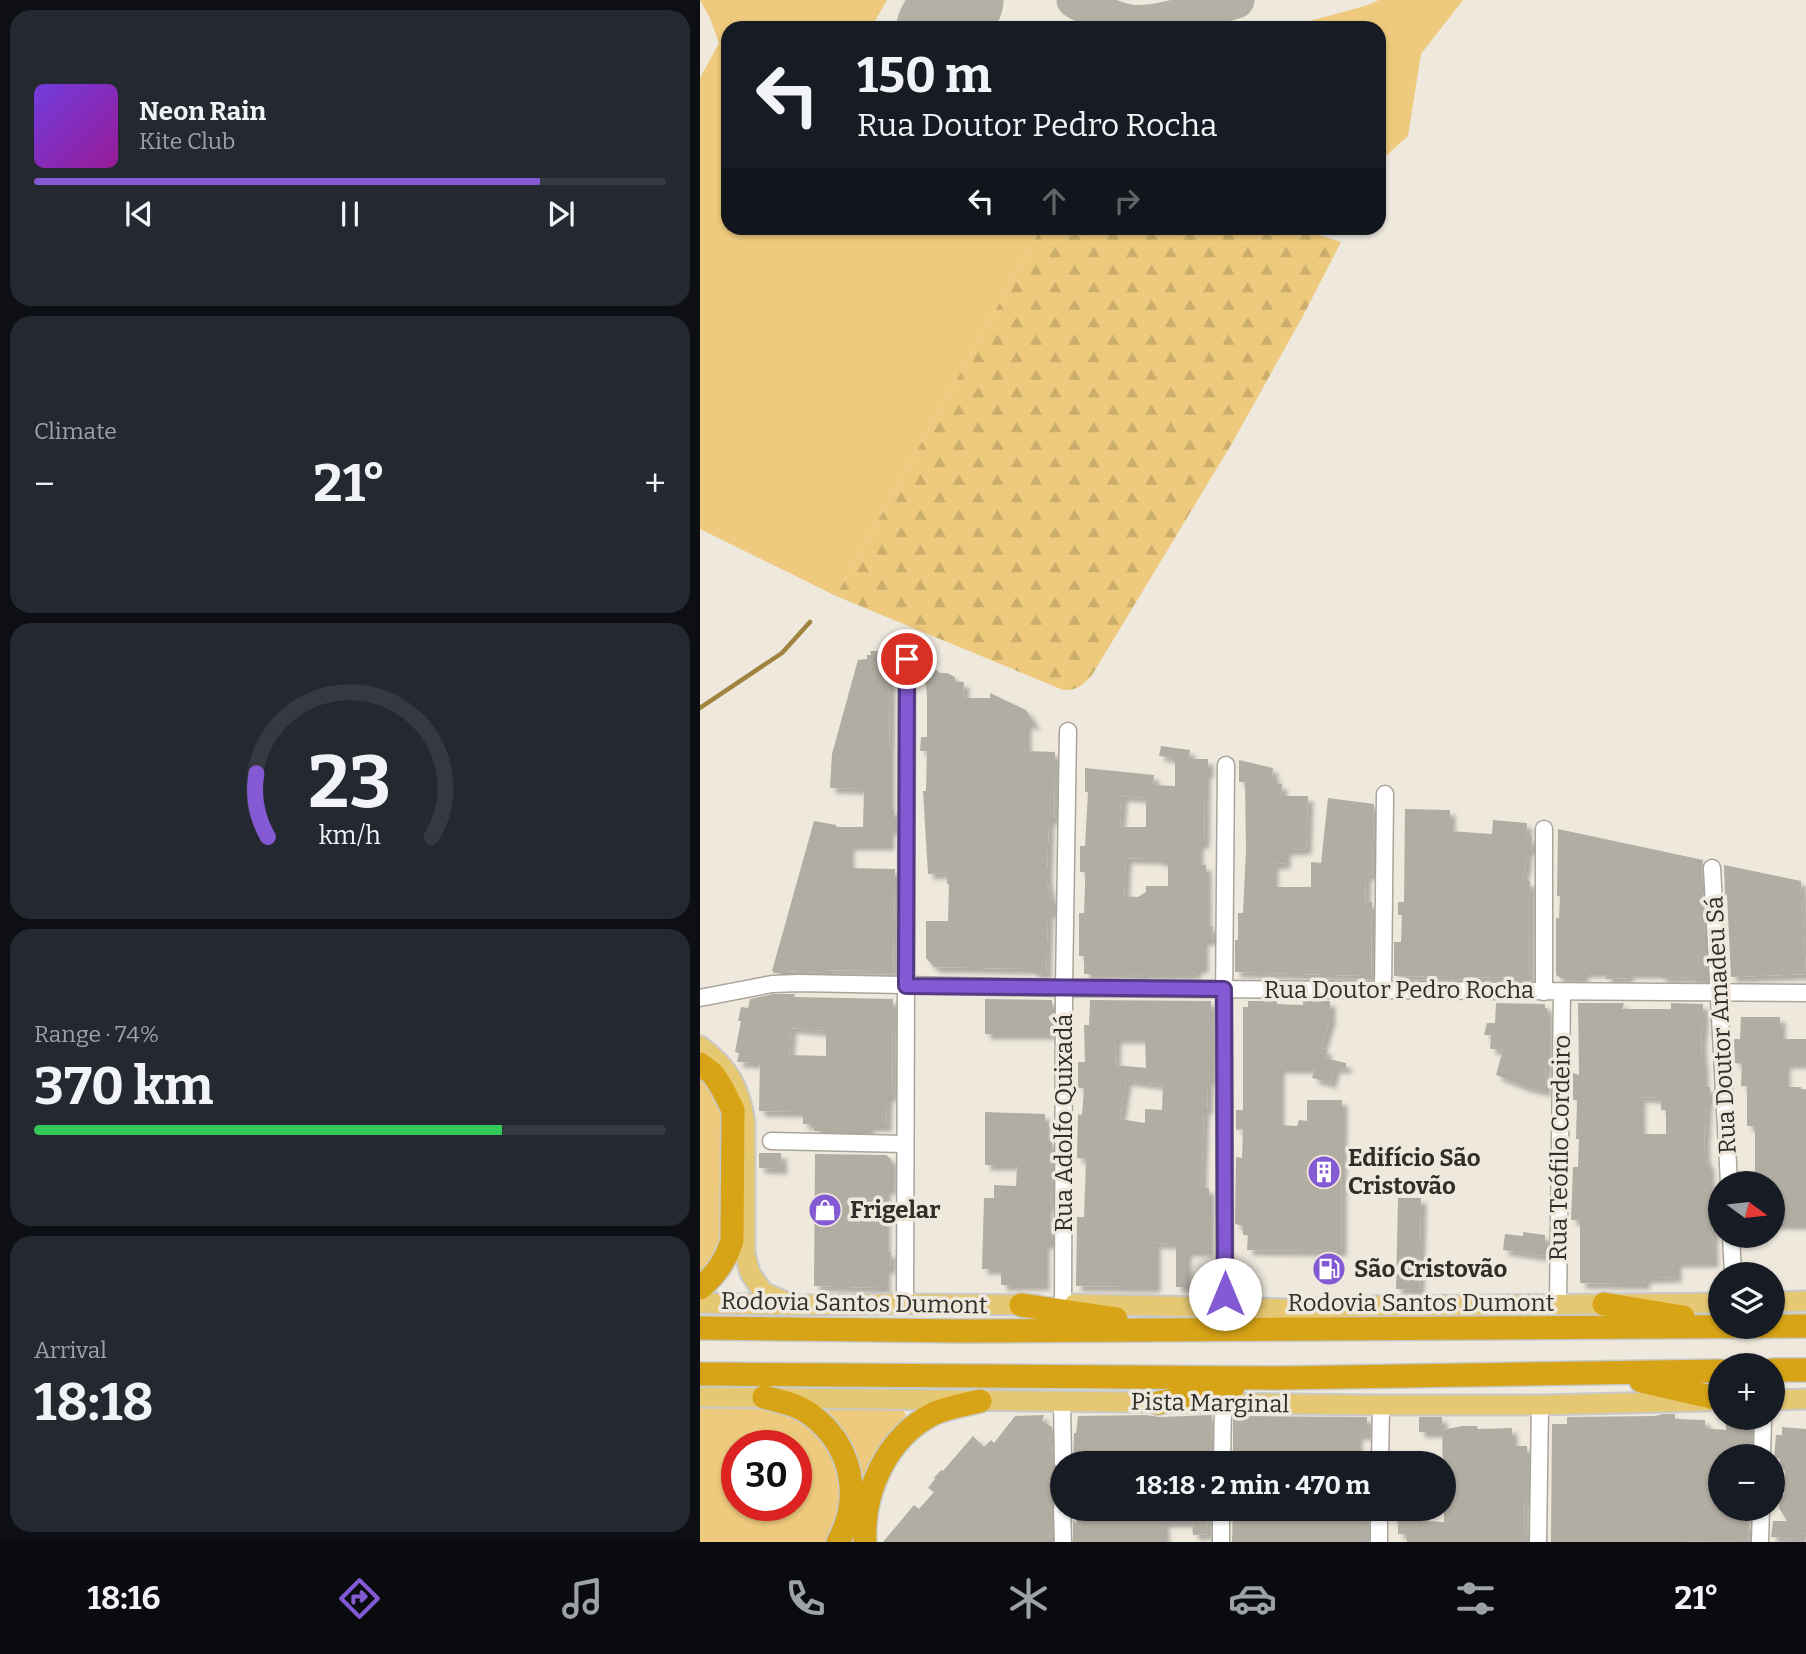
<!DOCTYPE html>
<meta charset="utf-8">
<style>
:root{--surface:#171b24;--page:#242831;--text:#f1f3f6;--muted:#9ea1a6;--line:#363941;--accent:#835ad3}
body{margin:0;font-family:Bitter,serif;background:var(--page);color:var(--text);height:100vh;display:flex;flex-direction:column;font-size:26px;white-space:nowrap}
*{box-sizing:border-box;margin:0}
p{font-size:23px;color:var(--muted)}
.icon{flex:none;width:38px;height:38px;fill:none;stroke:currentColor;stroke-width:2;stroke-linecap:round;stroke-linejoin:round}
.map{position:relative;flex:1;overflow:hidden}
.side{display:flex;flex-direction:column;gap:10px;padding:10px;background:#0d0f14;width:700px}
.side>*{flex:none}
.guide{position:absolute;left:21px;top:21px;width:665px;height:214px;border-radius:21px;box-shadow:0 2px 5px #0004;background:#171b24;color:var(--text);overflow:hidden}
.needle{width:46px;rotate:105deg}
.fabs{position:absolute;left:1008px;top:1171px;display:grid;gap:14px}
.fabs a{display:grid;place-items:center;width:77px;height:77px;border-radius:50%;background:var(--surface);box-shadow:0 2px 5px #0004;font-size:35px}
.speed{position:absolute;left:21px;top:1430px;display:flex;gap:14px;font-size:35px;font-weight:700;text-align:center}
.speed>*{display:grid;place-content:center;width:91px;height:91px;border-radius:50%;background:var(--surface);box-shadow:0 2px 5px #0004;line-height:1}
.speed .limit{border:10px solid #d22;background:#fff;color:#111}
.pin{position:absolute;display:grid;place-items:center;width:60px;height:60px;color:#fff;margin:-30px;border:4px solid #fff;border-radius:50%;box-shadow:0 2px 7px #0007}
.me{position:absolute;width:77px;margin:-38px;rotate:0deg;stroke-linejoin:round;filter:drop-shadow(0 0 5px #0008)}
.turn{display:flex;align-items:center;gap:24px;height:147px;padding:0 21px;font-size:32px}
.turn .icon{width:91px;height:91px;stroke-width:2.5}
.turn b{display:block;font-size:49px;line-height:60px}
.lanes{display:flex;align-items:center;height:66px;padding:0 21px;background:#0003;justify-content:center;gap:35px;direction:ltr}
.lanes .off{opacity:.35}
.big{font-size:52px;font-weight:700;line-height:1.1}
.side .card{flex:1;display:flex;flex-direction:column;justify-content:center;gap:10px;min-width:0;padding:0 24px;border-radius:21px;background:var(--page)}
.side .dial{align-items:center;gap:0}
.dial svg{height:182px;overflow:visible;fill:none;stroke:var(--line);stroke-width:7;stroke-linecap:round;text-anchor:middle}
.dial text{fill:var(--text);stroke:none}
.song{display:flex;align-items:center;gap:21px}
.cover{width:84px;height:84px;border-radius:10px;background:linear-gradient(135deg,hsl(260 70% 55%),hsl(300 70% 35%))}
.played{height:7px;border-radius:4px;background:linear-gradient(90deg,var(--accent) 80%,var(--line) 80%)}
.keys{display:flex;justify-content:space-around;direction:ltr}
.heat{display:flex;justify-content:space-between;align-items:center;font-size:38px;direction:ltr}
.charge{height:10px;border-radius:5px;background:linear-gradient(90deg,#34c759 74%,var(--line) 0)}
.trip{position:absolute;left:350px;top:1451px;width:406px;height:70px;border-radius:35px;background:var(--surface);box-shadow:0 2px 5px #0004;font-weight:700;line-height:70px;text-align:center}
.menu{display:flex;height:112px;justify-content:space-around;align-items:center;background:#090b0e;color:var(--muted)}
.menu .icon{width:49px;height:49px}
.menu .active{color:var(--accent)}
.menu b{font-size:32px;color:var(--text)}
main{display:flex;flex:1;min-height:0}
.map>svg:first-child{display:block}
.green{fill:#edca7d;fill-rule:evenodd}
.forest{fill:url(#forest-firs)}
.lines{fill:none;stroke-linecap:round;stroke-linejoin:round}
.stream{stroke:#a0833e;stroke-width:4.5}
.taxiway{stroke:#b4b0a6;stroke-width:37}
.runway{stroke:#b4b0a6;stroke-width:91}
.building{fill:#b2ada2;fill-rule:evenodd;filter:url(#shadow)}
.minor-casing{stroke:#aaa59a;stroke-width:19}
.major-casing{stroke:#c9c9c7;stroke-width:23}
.highway-casing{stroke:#c9c9c7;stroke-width:26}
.minor{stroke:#fff;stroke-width:16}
.major{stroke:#e6c873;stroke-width:19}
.highway{stroke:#d6a416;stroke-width:23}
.route-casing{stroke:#553a89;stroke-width:18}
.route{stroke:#835ad3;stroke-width:12}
.labels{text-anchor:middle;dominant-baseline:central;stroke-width:7;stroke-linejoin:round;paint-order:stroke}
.street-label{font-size:24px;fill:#302e29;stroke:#eee8dd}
.poi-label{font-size:24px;font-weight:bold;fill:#302e29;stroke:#eee8dd;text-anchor:start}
</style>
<main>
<section class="side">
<div class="card">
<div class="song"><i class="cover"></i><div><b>Neon Rain</b><p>Kite Club</p></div></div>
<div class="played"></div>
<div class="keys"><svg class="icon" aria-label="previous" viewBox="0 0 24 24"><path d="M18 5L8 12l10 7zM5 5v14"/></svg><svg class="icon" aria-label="pause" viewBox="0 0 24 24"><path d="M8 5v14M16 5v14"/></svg><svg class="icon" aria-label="next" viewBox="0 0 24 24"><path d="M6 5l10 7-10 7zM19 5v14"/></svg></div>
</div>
<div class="card"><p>Climate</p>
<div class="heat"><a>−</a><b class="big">21°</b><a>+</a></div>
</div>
<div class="card dial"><svg viewBox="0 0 100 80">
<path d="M14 69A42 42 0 1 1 86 69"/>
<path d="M14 69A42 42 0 0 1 9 41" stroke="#835ad3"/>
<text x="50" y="56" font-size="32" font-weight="700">23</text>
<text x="50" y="72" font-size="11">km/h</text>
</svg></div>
<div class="card"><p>Range · 74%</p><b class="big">370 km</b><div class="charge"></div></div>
<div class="card"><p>Arrival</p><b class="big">18:18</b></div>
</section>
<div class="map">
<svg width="1106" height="1542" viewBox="0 0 1106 1542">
<defs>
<pattern id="forest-firs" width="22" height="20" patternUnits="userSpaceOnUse" patternTransform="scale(1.75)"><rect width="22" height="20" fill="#edca7d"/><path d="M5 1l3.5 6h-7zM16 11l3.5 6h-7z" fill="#ccae6c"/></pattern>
<filter id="shadow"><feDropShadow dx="5.5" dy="5.5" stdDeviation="2" flood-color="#0004"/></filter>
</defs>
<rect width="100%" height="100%" fill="#eee8dd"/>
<g class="green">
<polygon points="0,0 187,0 171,28 28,28 28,228 341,228 136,596 0,529 0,78 19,43 10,18"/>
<polygon points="679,0 763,0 721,54 708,136 679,162 679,28 584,28 665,6"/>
<polygon points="0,1074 26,1114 23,1250 0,1281"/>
<path d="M0,1405H66L115,1427L144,1477L133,1542H0ZM37,1446H96V1505H37Z"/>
<polygon points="114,1407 203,1408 208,1422 160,1509"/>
</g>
<path class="forest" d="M341,228H597L641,242L604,314L531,445L392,675C383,685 377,691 363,690L136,596Z"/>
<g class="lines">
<polyline class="stream" points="0,708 82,653 110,622"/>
<path class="taxiway" d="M375,0C392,9 411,20 430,23C457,27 509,8 536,0"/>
<polyline class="runway" points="242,28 258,0"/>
</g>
<g class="building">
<polygon points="170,651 196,651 196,667 190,667 189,749 189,810 194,810 194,829 189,829 189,845 149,845 149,868 195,869 193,971 126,970 126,973 87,971 87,973 73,973 74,971 72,971 114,821 136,825 136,827 163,827 164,789 130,788 132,754 156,667 158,660 167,659 167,655 171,655"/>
<polygon points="221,669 236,670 240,673 247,673 255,677 255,682 264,682 263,698 290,698 290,693 326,710 335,725 326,723 326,751 355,752 354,819 349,819 347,869 347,881 351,899 353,899 353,913 348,912 346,973 333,973 333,969 234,967 226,958 226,921 248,921 249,884 247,884 247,873 228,874 223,791 226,791 227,751 220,751 221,737 227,737 227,696 226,682 221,682"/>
<path d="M461,746L490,750L489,759H508V773H505L504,843H498V865H506V926H513L512,940H503V968H496V973L486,974H446L436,976L430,974H384V956H379V913H384L385,886V872H380V846H385L388,792H385V768L454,775L453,785L475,786V758L459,756ZM422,796L446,798V827H420ZM426,858L458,859V861H468V886H446V892L438,897L424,896Z"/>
<polygon points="539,760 573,768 572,776 575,776 575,784 582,784 581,796 608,796 606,849 585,850 585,863 573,864 573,887 611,887 611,862 621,863 628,798 674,804 672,875 666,874 665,902 672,902 671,976 535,972 535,940 538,940 538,913 543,913 546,850 545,782 539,782"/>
<polygon points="705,809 750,810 750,831 792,834 793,820 827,823 826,837 832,837 831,850 827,850 826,863 822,881 830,881 829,978 694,976 694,942 701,942 702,915 698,915 698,902 704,902"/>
<polygon points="858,829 1003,860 1002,869 1005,936 1005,979 990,979 990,977 961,978 961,973 928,973 928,978 906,979 906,972 883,972 883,978 861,978 856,975 856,918 859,918 860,896 857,896"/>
<polygon points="1024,865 1101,881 1106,974 1031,977 1027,895 1025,895"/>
<path d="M73,994H95L94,997L193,999L192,1096H187L186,1126H168V1131H114V1124H103V1112L59,1111L60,1063L37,1062L39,1053L35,1052L41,1021H38L41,1007L48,1008L50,999ZM91,1028L126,1031V1056L89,1055Z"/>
<polygon points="285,999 352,1000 352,1034 285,1034"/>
<path d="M390,1000L511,1001V1080H508L507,1109H504L501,1188H509V1251H486V1287H476V1244L455,1243V1287L376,1286L377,1217H384L386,1159L377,1158L378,1114L382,1115L384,1088H378V1062H385L384,1025H389ZM416,1038H445L446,1068L415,1065ZM426,1080L463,1085L462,1110L445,1109V1123L420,1119Z"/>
<polygon points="548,1001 577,1001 577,1004 603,1005 603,1001 630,1001 630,1019 621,1048 627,1050 625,1058 646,1063 646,1068 634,1068 631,1083 612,1078 615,1068 579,1068 579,1125 597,1126 599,1120 607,1121 607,1100 642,1100 641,1251 547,1250 548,1235 543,1235 543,1226 535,1224 536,1157 542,1158 543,1129 536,1130 536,1110 543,1110 543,1007 548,1007"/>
<polygon points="796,1003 845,1004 845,1008 847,1008 847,1063 845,1069 846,1091 826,1087 796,1075 803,1049 790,1049 791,1035 784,1035 787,1023 795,1023"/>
<path d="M878,1003H924L922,1009H971V1003L1003,1004V1023L1001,1038L1002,1062H1003V1087H1010L1011,1098H1007L1005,1134L1004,1135L1005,1158L1009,1165V1194H1011L1012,1213L1013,1262H976V1277L944,1278L945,1284L880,1283V1220H871L873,1167H878L879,1139H876L877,1100H873V1073L879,1075ZM940,1097L961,1098V1110H966V1134H940Z"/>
<polygon points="1041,1017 1080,1017 1080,1039 1106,1039 1106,1063 1085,1063 1085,1087 1101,1087 1101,1089 1106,1089 1106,1224 1073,1224 1073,1183 1055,1183 1055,1126 1047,1126 1047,1086 1041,1086 1042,1064 1035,1063 1034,1039 1040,1039"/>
<polygon points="285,1112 345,1114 345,1140 352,1140 353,1172 351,1205 347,1205 347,1230 351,1230 351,1243 344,1243 344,1285 301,1285 301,1269 282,1269 284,1198 294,1198 294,1185 316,1186 317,1165 285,1165"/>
<polygon points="59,1153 81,1153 82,1169 59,1168"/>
<polygon points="115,1154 186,1155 191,1159 191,1189 185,1189 185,1252 191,1252 190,1268 185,1268 185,1288 114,1286"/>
<polygon points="698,1198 721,1198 719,1290 696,1289"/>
<polygon points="823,1232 845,1235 845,1256 803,1250 805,1234 823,1236"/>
<polygon points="963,1414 975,1414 975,1419 1005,1420 1005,1428 1026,1430 1026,1418 1050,1418 1050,1437 1052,1437 1052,1456 1020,1456 1020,1508 1048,1508 1044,1523 1049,1524 1048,1542 984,1541 984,1542 851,1542 852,1424 867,1424 867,1417 955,1416"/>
<polygon points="344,1415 342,1421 352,1427 352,1437 348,1442 352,1446 354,1468 346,1478 355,1485 353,1488 357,1496 352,1508 352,1534 346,1542 183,1542 214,1505 219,1509 234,1492 228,1488 235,1479 234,1478 241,1470 243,1471 273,1436 284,1447 291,1440 294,1443 315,1416"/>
<polygon points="446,1415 460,1417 512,1415 510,1463 373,1463 374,1433 376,1433 378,1416"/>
<polygon points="533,1416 667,1417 667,1435 657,1434 657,1463 533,1463"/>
<rect x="719" y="1417" width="23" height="15"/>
<polygon points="762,1426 777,1426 778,1429 812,1428 812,1446 827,1446 827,1488 826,1502 824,1502 825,1542 707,1542 707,1534 698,1534 698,1521 693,1521 693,1508 722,1508 723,1521 744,1522 742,1430"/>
<polygon points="1082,1427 1106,1429 1106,1534 1101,1533 1100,1539 1071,1537 1073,1521 1087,1521 1079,1508 1080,1495 1084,1495 1085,1470 1079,1469 1080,1459 1074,1458 1076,1435 1082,1435"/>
<polygon points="377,1508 507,1509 508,1534 493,1535 492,1522 464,1522 464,1542 373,1542 373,1520 376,1524"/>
<polygon points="533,1508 636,1508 636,1511 666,1512 666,1542 532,1542"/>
</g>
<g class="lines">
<defs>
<g id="minor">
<polyline points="1012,868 1029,1183"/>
<polyline points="683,991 685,794"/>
<polyline points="844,992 844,829"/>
<polyline points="0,998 72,984 99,983 364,988 1106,993"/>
<polyline points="71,1141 205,1144"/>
<polyline points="1031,1236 1033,1274"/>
<polyline points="205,1304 207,659"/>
<polyline points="363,1304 364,988 368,731"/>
<polyline points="858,1304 862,992"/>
<polyline points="525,1308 524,1002 526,765"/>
<polyline points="362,1402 363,1463"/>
<polyline points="1062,1456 1063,1418"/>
<polyline points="522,1463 523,1403"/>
<polyline points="680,1463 681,1405"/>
<polyline points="362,1508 363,1542"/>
<polyline points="521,1542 521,1508"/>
<polyline points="679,1542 679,1508"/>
<polyline points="838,1542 840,1405"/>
<polyline points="1060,1542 1061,1508"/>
</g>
<g id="major">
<path d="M0,1046C29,1067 40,1088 45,1123V1254L50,1273L63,1292L86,1302"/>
<polyline points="1073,1302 1106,1301"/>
<polyline points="0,1303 93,1305 205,1304 337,1305"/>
<polyline points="374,1304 593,1309 665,1306 1020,1303"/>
<polyline points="0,1397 681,1405 840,1405 1007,1401"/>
<polyline points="1073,1400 1106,1399"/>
</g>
<g id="highway">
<path d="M0,1064L13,1074L22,1088L33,1110L32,1240C26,1261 16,1275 0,1288"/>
<polyline points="904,1304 983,1317"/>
<polyline points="321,1305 416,1319"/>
<polyline points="0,1328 264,1331 1106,1326"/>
<polyline points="1073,1370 1106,1370"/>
<polyline points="0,1374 579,1378 1020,1371"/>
<polyline points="941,1381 1020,1399"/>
<path d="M64,1397C80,1401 97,1405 110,1414C152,1445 163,1497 138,1542"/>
<polyline points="458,1403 533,1387"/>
<path d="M165,1542C162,1492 187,1437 233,1414C248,1407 264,1405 280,1401"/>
</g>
</defs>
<use href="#minor" class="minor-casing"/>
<use href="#major" class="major-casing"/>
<use href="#highway" class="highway-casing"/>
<use href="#minor" class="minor"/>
<use href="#major" class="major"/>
<use href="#highway" class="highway"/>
</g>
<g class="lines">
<defs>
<polyline id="route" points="207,659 206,986 524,989 525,1294"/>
</defs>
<use href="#route" class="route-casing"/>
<use href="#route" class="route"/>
</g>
<defs>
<symbol id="building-disc" viewBox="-11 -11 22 22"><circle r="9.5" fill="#835ad3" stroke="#eee8dd"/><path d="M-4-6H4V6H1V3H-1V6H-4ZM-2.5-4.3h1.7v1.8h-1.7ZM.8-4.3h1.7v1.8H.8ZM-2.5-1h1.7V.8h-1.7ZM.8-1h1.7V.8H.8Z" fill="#fff"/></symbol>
<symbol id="shop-disc" viewBox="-11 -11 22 22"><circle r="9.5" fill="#835ad3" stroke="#eee8dd"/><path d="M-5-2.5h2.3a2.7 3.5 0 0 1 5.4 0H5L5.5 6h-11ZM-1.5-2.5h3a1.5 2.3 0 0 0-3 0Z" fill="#fff"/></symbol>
<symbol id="fuel-disc" viewBox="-11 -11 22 22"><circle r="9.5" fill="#835ad3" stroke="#eee8dd"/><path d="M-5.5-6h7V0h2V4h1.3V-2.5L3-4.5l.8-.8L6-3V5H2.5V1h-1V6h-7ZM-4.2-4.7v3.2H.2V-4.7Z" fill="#fff"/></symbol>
</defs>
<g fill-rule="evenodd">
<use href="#building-disc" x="605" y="1153" width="38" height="38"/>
<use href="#shop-disc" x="106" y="1191" width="38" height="38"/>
<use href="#fuel-disc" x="610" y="1250" width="38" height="38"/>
</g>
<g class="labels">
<g class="street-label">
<text x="699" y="990">Rua Doutor Pedro Rocha</text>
<text transform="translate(1021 1025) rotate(-93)">Rua Doutor Amadeu Sá</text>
<text transform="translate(364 1123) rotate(-90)">Rua Adolfo Quixadá</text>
<text transform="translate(860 1148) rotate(-89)">Rua Teófilo Cordeiro</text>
<text transform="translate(154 1303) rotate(1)">Rodovia Santos Dumont</text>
<text x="721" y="1303">Rodovia Santos Dumont</text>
<text transform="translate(510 1403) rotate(1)">Pista Marginal</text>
</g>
<g class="poi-label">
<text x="648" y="1158">Edifício São<tspan x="648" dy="28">Cristovão</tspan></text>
<text x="150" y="1210">Frigelar</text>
<text x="654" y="1269">São Cristovão</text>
</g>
</g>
</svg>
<div class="fabs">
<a><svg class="needle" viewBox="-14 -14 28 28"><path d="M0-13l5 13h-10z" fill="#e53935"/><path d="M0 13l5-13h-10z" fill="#9ea1a6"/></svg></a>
<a><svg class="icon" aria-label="layers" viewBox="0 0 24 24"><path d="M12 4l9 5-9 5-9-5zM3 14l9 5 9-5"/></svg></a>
<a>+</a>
<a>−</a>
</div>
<div class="speed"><div class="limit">30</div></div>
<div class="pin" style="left:207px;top:659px;background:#d93025"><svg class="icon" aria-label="arrive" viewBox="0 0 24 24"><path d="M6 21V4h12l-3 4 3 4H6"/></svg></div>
<svg class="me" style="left:525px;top:1294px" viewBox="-20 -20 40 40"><circle r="19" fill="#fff"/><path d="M0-13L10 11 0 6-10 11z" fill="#835ad3"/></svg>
<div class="trip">18:18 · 2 min · 470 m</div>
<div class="guide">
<div class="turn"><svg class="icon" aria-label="left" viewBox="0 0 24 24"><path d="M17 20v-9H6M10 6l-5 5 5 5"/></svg><div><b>150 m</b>Rua Doutor Pedro Rocha</div></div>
<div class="lanes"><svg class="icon" aria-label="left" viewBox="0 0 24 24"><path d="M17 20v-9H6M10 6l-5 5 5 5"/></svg><svg class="icon off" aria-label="ahead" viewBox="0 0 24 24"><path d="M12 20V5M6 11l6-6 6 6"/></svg><svg class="icon off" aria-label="right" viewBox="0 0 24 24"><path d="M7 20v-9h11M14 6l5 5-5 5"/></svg></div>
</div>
</div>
</main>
<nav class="menu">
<b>18:16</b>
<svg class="icon active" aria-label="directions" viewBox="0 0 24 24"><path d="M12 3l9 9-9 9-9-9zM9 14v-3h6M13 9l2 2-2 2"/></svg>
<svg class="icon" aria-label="music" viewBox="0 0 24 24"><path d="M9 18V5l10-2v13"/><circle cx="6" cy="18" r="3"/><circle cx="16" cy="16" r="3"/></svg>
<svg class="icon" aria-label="phone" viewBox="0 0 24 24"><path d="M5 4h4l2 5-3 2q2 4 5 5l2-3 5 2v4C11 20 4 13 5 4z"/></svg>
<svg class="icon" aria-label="climate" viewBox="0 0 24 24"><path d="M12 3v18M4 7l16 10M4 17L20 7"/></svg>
<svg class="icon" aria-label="car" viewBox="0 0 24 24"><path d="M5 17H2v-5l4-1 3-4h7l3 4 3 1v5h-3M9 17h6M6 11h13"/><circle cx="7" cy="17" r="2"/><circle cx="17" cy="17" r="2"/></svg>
<svg class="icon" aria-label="filters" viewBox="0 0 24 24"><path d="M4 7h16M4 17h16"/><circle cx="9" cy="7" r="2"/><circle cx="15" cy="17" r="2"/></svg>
<b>21°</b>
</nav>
